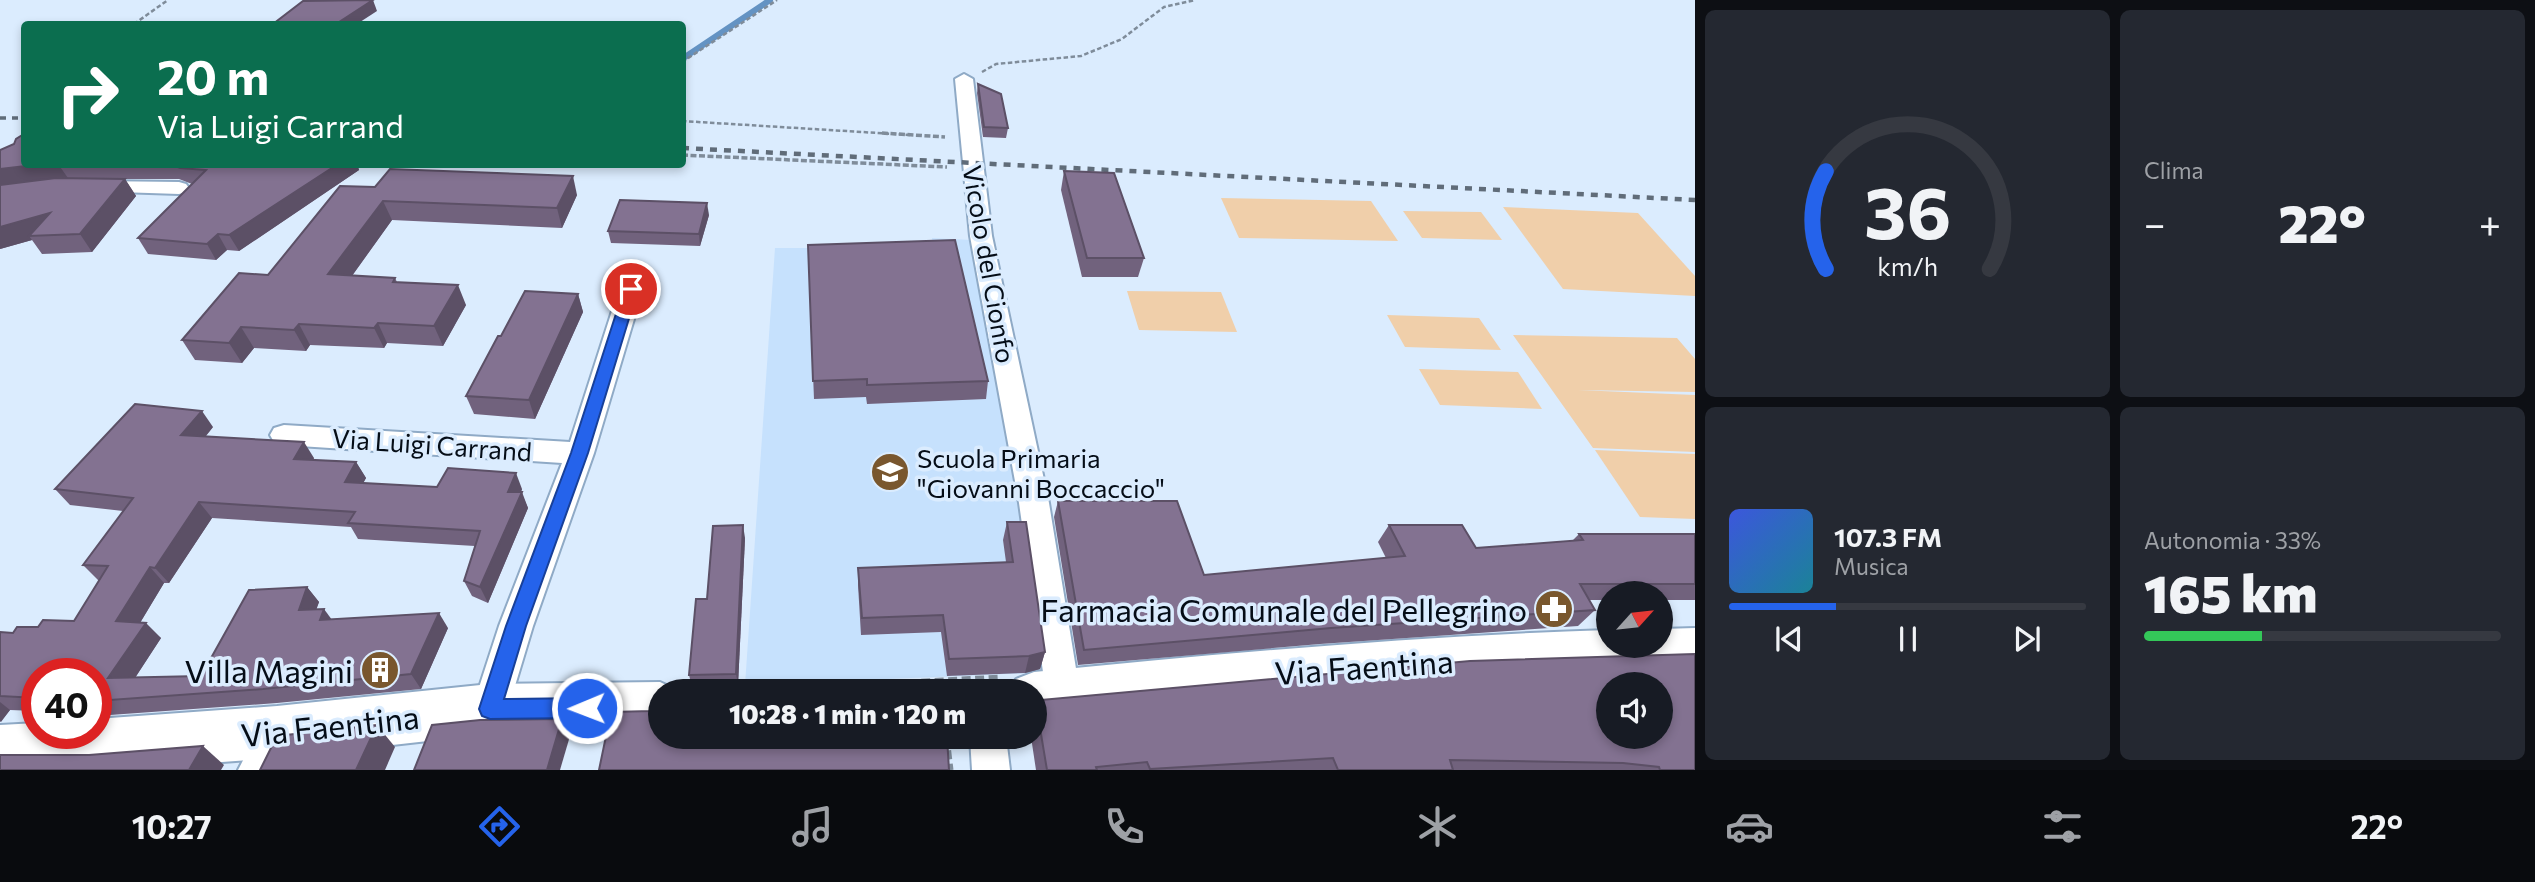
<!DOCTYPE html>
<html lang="it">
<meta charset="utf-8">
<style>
:root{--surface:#171b24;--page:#242831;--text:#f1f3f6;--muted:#9ea1a6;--line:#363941;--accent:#2563eb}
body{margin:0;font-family:Commissioner,sans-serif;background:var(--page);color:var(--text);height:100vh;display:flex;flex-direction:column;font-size:26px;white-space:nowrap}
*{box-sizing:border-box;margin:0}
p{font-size:23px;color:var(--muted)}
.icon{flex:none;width:38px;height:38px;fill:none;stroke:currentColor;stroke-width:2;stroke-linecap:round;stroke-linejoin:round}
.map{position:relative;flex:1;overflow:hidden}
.details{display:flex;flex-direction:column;gap:10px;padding:10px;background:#0d0f14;width:840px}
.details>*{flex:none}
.guide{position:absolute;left:21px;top:21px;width:665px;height:147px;border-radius:7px;box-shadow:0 4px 10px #0003;background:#0b6e4f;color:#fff;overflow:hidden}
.needle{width:46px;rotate:63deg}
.buttons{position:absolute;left:1596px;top:581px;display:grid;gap:14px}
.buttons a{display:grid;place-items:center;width:77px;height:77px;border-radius:50%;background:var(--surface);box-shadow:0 4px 10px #0003;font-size:35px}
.speed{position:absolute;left:21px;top:658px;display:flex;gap:14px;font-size:35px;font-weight:700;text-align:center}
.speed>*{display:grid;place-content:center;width:91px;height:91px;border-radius:50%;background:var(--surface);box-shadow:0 4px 10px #0003;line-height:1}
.speed .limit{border:10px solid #d22;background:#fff;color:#111}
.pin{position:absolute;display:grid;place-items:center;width:60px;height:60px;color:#fff;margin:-30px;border:4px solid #fff;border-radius:50%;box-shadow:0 2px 7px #0007}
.me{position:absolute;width:77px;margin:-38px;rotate:269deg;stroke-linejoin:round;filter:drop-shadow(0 0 5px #0008)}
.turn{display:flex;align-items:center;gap:24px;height:147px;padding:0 21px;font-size:32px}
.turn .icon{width:91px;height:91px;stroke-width:2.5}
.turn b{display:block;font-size:49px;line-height:60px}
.big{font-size:52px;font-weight:800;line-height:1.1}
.details .widget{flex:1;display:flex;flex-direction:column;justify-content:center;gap:10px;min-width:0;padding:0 24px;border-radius:10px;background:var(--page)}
.details .dial{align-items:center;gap:0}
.dial svg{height:182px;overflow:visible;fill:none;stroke:var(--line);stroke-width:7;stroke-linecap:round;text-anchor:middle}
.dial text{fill:var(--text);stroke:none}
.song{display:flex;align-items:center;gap:21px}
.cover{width:84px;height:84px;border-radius:10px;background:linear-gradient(135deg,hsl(230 70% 55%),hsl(190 70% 35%))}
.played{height:7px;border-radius:4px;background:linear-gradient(90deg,var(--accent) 30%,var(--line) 30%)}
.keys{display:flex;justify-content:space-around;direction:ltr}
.heat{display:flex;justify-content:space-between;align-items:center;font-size:38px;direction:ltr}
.charge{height:10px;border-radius:5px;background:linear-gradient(90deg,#34c759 33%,var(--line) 0)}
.details .tiles{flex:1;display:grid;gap:10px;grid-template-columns:repeat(2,1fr)}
.trip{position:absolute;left:648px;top:679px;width:399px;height:70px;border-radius:35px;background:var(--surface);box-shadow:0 4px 10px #0003;font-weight:800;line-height:70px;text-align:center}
.menu{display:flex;height:112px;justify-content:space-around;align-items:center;background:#090b0e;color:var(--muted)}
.menu .icon{width:49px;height:49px}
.menu .active{color:var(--accent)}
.menu b{font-size:32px;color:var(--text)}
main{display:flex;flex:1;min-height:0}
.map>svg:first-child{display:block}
.built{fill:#c6e1fd}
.green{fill:#f0cfaa}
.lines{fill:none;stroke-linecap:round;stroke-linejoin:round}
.stream{stroke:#6493c3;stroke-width:6}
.street-casing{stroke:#8faac6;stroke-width:4}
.secondary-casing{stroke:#8faac6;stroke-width:4}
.path-far2{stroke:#7f8c9a;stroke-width:2.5;stroke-dasharray:4.5 2.5;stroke-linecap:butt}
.path-far1{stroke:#7f8c9a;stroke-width:3.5;stroke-dasharray:6 2.5;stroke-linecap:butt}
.path{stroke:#7f8c9a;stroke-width:5;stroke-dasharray:9 4.5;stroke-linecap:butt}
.street{fill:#fff;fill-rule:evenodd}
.secondary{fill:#fff;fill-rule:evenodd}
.rail-far1{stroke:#606c79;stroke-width:3.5;stroke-dasharray:6 6;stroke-linecap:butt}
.rail{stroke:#606c79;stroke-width:4.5;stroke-dasharray:7 7;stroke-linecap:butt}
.wall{fill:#71627d}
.shaded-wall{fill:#5c5066}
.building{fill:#837291;stroke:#5c5066;stroke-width:2;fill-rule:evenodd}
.route{fill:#2563eb;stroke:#184099;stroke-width:2}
.labels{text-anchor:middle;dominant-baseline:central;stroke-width:7;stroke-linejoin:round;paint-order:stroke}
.street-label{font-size:26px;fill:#050d17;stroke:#dbecfe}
.poi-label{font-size:26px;fill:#050d17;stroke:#dbecfe;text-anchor:start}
.near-poi-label{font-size:32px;fill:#050d17;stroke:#dbecfe;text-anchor:end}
.near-street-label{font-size:32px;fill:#050d17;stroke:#dbecfe}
</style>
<main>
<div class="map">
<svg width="1695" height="770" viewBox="0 0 1695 770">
<rect width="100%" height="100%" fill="#dbecfe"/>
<polygon class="built" points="932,238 971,240 1056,672 745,685 775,248 933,248"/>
<g class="green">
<polygon points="1221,198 1371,201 1398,241 1239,238"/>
<polygon points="1503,207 1638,213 1695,276 1695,296 1563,289"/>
<polygon points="1403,211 1481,212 1502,240 1422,238"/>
<polygon points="1127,291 1221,292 1237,332 1139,330"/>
<polygon points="1387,315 1479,318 1501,350 1405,347"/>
<polygon points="1513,335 1677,338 1695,359 1695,392 1578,390 1695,395 1695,452 1593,448"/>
<polygon points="1419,369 1518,372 1542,409 1440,405"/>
<polygon points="1595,450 1695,454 1695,519 1640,517"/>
</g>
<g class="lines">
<polyline class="stream" points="682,59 770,0"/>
<defs>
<g id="street">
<polygon points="964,74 973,79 992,236 1049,503 1080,693 1075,705 1063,709 1051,705 1046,693 1019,503 970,236 955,79"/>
<polygon points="96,181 179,182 186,184 189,188 186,192 179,194 89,191 86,187 89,183"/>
<polygon points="631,282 639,284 643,289 594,453 533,626 508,709 503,721 490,726 477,721 472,709 499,626 562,463 284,445 274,442 270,435 274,428 284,425 570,442 619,289 623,284"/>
<polygon points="277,714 290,720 295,732 277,770 238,770 264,720"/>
<polygon points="970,737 1006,737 1010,770 972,770"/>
</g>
<g id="secondary">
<path d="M1695,628V674L1447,682L1034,720V691H1010L1016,679L1034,672C1225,653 1416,636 1608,630V646H1661V629Z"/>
<polygon points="660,682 679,691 660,691 660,732 490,734 277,758 113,770 0,770 0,725 37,723 37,733 96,733 96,719 277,706 490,684"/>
</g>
</defs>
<use href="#street" class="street-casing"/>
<use href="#secondary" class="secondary-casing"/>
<g class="path-far2">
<polyline points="134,24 168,0"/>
<polyline points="682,62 777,0"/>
<polyline points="982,72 996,64 1081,56 1122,39 1164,7 1195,0"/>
<polyline points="682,121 911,135"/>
</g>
<g class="path-far1">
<polyline points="882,133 945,137"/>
<polyline points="682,155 947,167"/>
</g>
<g class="path">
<polyline points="746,691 1000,677"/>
<polyline points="947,737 951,770"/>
</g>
<use href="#street" class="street"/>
<use href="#secondary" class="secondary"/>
<polyline class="rail-far1" points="0,118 24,118"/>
<polyline class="rail" points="682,148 1695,200"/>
</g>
<g class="wall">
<polygon points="978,84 1008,128 1006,138 983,137 977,93"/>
<polygon points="24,164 357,164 359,170 239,251 227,250 216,260 148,254 138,238 192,184 179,179 125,179 136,196 92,252 42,254 32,240 0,249"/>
<polygon points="1064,171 1144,258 1138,277 1082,277 1061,190"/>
<polygon points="340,186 577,195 562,228 392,220 352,276 395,278 397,282 466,305 443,346 387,343 384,348 310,345 306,351 254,348 242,363 195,360 182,340 268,275"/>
<polygon points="709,215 700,246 611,243 608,231"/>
<polygon points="808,245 988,381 986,399 867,404 866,397 814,399"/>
<polygon points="578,294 583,312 535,419 474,414 466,396 501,336"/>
<polygon points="213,427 206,436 314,458 313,460 356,462 366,478 363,483 437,487 522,489 521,492 528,508 488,603 472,596 464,581 475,546 358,539 351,527 212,518 169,583 164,583 140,623 161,638 135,678 201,676 307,587 319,602 316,609 332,620 448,628 421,689 277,703 96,716 96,674 37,674 37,711 10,710 0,722 0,632 13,633 38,627 74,621 99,581 83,565 123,511 70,505 55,489"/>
<polygon points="1058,501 1204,575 1386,558 1378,542 1389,525 1476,548 1572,541 1579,534 1695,534 1695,600 1661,600 1661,593 1608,593 1608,600 1589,600 1595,610 1578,626 1320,644 1078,665 1054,517"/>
<polygon points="1007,522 1045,652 1040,669 1025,673 947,676 941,632 861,635 858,585 858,568 1006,562 1003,540"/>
<polygon points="745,538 738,685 692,687 689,675 707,599"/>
<polygon points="1035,698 1041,700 1695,770 1036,770 1031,737 1034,737"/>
</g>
<g class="shaded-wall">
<polygon points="373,0 377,11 357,24 336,24"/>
<polygon points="43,164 58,164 68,178 0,186 0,169"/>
<polygon points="332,164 357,164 359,170 239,251 229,235"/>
<polygon points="573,176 577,195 562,228 557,208"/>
<polygon points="125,179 136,196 92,252 80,234"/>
<polygon points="383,201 392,220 338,295 328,274"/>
<polygon points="707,203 709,215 700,246 699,234"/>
<polygon points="50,213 29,236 32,240 0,249 0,227"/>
<polygon points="218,234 227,250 216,260 207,244"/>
<polygon points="458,285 466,305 443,346 434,326"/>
<polygon points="578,294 583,312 535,419 529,400"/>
<polygon points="378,323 387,343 384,348 374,328"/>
<polygon points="299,324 310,345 306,351 294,330"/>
<polygon points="241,327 254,348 242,363 229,343"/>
<polygon points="202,411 213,427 193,451 181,435"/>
<polygon points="304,442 314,458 304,475 294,459"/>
<polygon points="356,462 366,478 355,498 345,482"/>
<polygon points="516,473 522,489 515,508 508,492"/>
<polygon points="522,492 528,508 488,603 480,587"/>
<polygon points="199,502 212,518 169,583 155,568"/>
<polygon points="743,525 745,538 738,685 736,674"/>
<polygon points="150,567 164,583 132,636 116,621"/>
<polygon points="307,587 319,602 311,625 299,610"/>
<polygon points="324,609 335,624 320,620"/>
<polygon points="439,613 448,628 421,689 411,674"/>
<polygon points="146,623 161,638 125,693 108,678"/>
<polygon points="1045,652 1040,669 1025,673 1029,656"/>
<polygon points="0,702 10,710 1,722 0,721"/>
<polygon points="562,719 570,736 560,770 547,770"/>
<polygon points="377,725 395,747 385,770 356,770"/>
<polygon points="203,746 224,765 221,770 189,770"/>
</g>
<g class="building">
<polygon points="373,0 336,24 273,24 303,1"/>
<polygon points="978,84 1001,94 1008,128 984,127"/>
<polygon points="24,134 24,164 43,164 0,169 0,150 14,144 16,139"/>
<polygon points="171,164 338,164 229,235 218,234 207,244 138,238 206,170 180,168"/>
<polygon points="390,169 573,176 557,208 383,201 328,274 395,278 393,282 458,285 434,326 378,323 374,328 299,324 294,330 241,327 229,343 182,340 239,273 268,275 340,186 375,187"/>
<polygon points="1064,171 1114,173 1144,258 1087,258"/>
<polygon points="56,178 125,179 80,234 29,236 50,213 0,227 0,185"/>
<polygon points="620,200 707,203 699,234 608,231"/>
<polygon points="955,240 988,381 867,385 867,379 813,381 808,245"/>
<polygon points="525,291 578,294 529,400 466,396 498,336 501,336"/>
<polygon points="135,404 202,411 181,435 304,442 294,459 356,462 345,482 437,487 448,468 516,473 508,492 522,492 480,587 464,581 480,531 348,523 355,512 199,502 155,568 150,567 116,621 146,623 108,678 201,676 249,590 307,587 299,610 324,609 320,620 439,613 411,674 263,689 96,701 96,674 37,674 37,698 0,696 0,632 13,633 17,627 38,627 43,620 74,621 108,566 83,565 133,498 55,489"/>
<polygon points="1058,501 1177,501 1204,575 1405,556 1389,525 1462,525 1476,548 1583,540 1579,534 1695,534 1695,584 1580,584 1595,610 1331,628 1084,650"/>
<polygon points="1007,522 1026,522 1045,652 1029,656 949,659 943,615 862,618 858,568 1013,562"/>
<polygon points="743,525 736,674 689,675 696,599 707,599 713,526"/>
<path d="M1695,654V770H1660L1659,767L1623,763L1450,760L1453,770H1338L1333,758L1150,769L1147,762L1096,767L1097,770H1047L1035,698L1041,700L1470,661ZM1608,684H1661V737H1608Z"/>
<polygon points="655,709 660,709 660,737 947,737 949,770 599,770 611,712 652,711"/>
<polygon points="562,719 547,770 414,770 432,725 480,720"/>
<polygon points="377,725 356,770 260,770 277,736"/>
<polygon points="203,746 189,770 0,770 0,755 89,755"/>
</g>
<polygon class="route" points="631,284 638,289 588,453 526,626 504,699 587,698 595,701 598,708 595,715 587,718 490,719 482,716 479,709 506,626 571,453 624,289"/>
<defs>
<symbol id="school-disc" viewBox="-11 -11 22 22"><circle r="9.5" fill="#79572e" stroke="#dbecfe"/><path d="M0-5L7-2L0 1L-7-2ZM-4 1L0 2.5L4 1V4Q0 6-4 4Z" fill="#fff"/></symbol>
<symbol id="pharmacy-disc" viewBox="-11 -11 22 22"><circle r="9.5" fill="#79572e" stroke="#dbecfe"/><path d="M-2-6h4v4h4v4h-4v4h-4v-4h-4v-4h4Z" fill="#fff"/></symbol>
<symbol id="building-disc" viewBox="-11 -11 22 22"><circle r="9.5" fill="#79572e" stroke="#dbecfe"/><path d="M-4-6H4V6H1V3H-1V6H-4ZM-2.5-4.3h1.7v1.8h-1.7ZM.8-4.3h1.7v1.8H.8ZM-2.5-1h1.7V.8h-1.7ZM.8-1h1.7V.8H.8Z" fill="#fff"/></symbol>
</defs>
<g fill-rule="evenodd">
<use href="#school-disc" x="868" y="450" width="44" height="44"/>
<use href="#pharmacy-disc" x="1532" y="587" width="44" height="44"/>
<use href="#building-disc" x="358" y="648" width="44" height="44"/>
</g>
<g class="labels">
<g class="street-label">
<text transform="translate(990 264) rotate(80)">Vicolo del Cionfo</text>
<text transform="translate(432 444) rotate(4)">Via Luigi Carrand</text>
</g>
<g class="poi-label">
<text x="917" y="457">Scuola Primaria<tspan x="917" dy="30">"Giovanni Boccaccio"</tspan></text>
</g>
<g class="near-poi-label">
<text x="1527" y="609">Farmacia Comunale del Pellegrino</text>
<text x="353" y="670">Villa Magini</text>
</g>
<g class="near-street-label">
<text transform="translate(1364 666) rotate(-4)">Via Faentina</text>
<text transform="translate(330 725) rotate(-6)">Via Faentina</text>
</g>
</g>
</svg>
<div class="buttons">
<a><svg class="needle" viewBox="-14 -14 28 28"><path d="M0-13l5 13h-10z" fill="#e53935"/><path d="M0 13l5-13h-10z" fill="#9ea1a6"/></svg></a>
<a><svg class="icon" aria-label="sound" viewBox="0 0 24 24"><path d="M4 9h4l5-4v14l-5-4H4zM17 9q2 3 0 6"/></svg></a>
</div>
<div class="speed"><div class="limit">40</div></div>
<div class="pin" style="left:631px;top:289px;background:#d93025"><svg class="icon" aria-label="arrive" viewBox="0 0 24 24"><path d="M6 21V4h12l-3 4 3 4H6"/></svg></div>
<svg class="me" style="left:587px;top:708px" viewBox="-20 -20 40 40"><circle r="17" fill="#2563eb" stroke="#fff" stroke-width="3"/><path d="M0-11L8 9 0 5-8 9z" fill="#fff"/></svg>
<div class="trip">10:28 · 1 min · 120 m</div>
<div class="guide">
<div class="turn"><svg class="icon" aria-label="right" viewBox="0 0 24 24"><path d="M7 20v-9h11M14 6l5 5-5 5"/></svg><div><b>20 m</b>Via Luigi Carrand</div></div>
</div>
</div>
<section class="details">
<div class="tiles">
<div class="widget dial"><svg viewBox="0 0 100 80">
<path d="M14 69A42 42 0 1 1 86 69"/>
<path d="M14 69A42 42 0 0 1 14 26" stroke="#2563eb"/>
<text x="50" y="56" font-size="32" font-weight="700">36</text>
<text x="50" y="72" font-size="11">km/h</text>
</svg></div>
<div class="widget"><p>Clima</p>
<div class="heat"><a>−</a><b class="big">22°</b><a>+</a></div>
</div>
<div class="widget">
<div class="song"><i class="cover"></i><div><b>107.3 FM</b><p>Musica</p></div></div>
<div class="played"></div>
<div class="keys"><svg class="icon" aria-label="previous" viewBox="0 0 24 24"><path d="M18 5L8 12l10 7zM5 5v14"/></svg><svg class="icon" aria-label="pause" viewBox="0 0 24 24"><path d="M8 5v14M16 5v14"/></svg><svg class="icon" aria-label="next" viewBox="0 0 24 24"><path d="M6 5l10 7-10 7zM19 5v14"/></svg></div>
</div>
<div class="widget"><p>Autonomia · 33%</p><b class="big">165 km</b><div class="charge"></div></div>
</div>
</section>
</main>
<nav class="menu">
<b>10:27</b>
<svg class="icon active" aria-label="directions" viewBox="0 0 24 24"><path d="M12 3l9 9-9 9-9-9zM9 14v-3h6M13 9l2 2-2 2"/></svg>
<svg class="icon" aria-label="music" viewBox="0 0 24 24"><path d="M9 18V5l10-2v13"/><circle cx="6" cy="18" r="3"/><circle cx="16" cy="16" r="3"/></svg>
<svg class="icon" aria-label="phone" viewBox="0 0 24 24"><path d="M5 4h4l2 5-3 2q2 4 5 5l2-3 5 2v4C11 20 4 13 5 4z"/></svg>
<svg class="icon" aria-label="climate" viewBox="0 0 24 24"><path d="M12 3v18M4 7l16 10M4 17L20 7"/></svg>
<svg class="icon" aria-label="car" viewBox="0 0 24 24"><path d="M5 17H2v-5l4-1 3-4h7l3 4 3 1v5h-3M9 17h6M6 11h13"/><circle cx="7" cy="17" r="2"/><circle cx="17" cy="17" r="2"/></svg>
<svg class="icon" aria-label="filters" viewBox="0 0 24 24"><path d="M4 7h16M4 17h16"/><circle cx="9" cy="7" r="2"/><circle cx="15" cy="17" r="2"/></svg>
<b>22°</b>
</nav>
